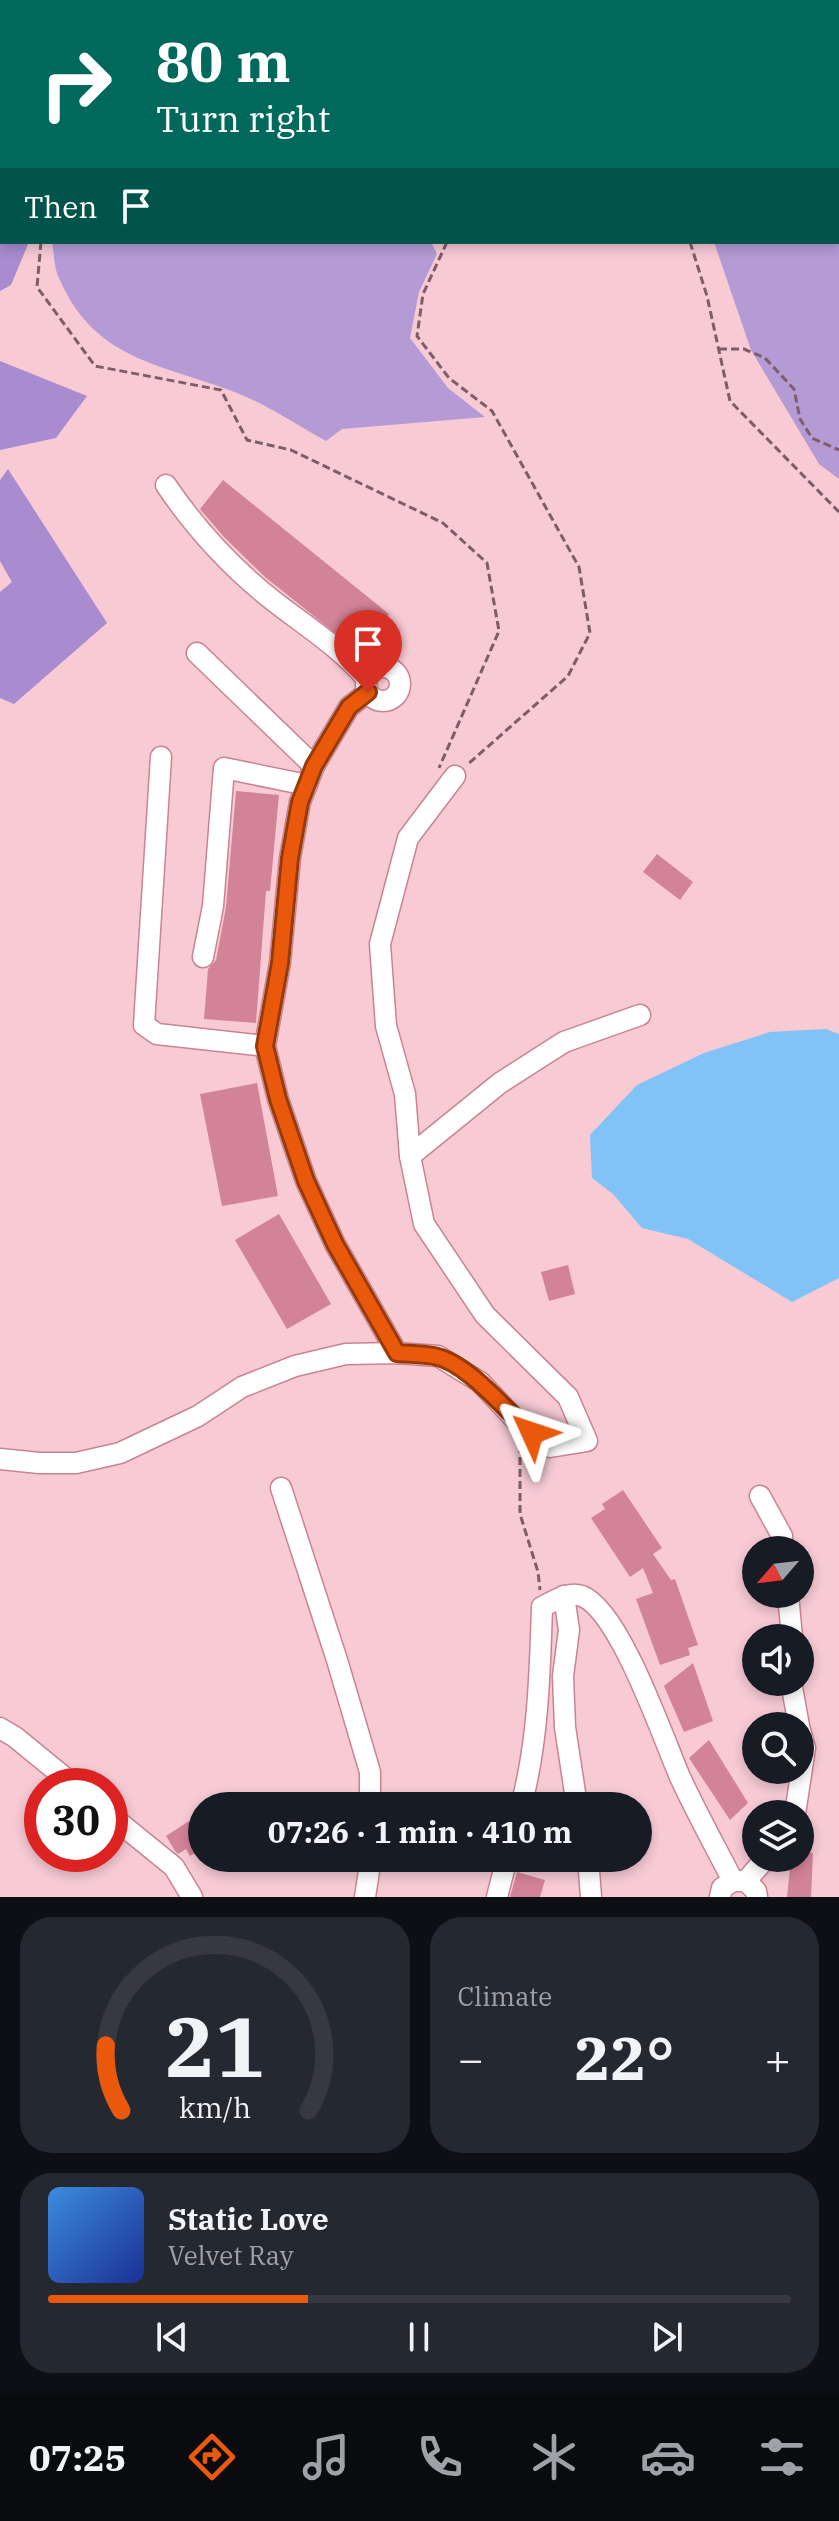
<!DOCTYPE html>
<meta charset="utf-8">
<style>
:root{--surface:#171b24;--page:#242831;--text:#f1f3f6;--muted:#9ea1a6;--line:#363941;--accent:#ea580c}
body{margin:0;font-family:"IBM Plex Serif",serif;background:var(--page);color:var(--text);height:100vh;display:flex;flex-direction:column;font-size:30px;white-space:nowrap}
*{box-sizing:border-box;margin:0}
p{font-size:26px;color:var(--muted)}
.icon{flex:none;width:44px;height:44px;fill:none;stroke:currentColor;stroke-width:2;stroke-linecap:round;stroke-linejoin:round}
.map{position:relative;height:1897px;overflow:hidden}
.drawer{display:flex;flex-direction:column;gap:20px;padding:20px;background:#0d0f14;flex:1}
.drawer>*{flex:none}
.banner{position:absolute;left:0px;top:0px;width:840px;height:244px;box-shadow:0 4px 12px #0003;background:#00695c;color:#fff;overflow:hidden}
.needle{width:52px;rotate:242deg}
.tools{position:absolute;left:742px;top:1536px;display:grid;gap:16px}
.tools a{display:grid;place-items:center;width:72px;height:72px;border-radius:50%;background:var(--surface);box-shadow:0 4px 12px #0003;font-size:40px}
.speed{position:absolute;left:24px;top:1768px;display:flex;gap:16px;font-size:40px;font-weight:700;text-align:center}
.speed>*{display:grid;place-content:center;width:104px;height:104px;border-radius:50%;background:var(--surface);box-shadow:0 4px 12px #0003;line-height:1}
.speed .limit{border:12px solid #d22;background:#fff;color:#111}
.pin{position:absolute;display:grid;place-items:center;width:68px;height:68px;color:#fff;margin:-82px -34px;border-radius:50% 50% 50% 0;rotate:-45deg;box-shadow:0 0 8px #0007}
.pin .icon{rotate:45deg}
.me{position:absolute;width:88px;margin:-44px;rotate:312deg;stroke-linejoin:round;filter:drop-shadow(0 0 6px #0008)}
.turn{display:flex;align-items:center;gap:28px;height:168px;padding:0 24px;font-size:36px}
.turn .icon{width:104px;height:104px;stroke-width:2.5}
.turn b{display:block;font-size:56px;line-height:68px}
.then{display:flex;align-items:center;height:76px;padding:0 24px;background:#0003;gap:16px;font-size:30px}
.big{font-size:60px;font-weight:700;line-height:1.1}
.drawer .tile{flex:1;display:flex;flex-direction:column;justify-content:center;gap:12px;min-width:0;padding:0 28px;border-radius:32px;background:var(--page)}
.drawer .dial{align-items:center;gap:0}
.dial svg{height:208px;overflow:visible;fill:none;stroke:var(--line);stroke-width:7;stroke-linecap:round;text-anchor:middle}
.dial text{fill:var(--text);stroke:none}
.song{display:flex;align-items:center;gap:24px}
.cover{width:96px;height:96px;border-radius:12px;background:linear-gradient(135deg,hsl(210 70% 55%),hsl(230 70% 35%))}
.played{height:8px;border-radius:4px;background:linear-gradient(90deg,var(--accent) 35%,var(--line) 35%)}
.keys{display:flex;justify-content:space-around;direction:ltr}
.heat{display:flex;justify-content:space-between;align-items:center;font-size:44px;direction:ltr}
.drawer .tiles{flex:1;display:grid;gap:20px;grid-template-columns:1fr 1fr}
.tile:last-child{grid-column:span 2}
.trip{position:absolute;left:188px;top:1792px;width:464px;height:80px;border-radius:40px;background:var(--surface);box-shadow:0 4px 12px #0003;font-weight:700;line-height:80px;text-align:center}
.tab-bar{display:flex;height:128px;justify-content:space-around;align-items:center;background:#090b0e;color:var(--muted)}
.tab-bar .icon{width:56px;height:56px}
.tab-bar .selected{color:var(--accent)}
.tab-bar b{font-size:36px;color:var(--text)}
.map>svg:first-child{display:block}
.green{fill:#b49bd5}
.forest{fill:#a98bcf}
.water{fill:#81c2f7}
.building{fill:#d38397}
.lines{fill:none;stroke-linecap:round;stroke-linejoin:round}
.minor-casing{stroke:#c98494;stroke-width:23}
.path{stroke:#7e5e66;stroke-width:3;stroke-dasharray:8 4;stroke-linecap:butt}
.minor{stroke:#fff;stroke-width:20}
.route-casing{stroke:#983908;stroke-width:20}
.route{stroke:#ea580c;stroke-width:14}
</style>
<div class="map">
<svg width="839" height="1897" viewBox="0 0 839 1897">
<rect width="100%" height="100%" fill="#f7cad4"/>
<g class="green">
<polygon points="0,0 159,2 2,2 2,186"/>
<polygon points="176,0 575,0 178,2"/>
<polygon points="590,0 839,0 839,479 819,464 751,350 714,242 838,242 838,2 588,2"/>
<path d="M52,242H431L437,254L419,292L410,338L448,388L485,417L342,429L326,441C299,426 272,408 244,396C169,364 96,365 59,278C54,268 54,253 52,242Z"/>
</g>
<g class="forest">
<polygon points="0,200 2,242 29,242 11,285 0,291"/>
<polygon points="0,361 87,396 56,438 0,450"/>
<polygon points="8,469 107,623 14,704 0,698 0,592 12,582 0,561 0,480"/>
</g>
<polygon class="water" points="826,1029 839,1034 839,1278 792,1302 688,1239 642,1228 613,1194 592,1178 590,1135 637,1085 704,1053 770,1032"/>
<g class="building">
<polygon points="223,480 389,614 359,652 265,577 224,537 200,509"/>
<polygon points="236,791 279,795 270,891 266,891 256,1023 204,1019 208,969 216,960 226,907"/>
<polygon points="657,854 693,882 680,900 643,872"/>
<polygon points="257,1083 278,1196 222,1206 200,1094"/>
<polygon points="279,1214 331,1304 287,1329 235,1240"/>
<polygon points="568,1265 575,1294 549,1301 541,1272"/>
<polygon points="623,1490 662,1548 653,1554 671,1580 675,1579 698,1645 688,1648 690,1655 660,1665 636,1599 653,1593 643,1568 630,1577 591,1518 605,1509 602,1504"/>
<polygon points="693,1663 713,1721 684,1732 664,1686"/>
<polygon points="709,1740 748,1803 730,1820 689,1758"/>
<polygon points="189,1821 202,1843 202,1849 190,1856 186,1849 178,1854 175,1851 166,1836"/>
<polygon points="800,1851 813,1853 811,1897 787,1897 791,1858 800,1858"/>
<polygon points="517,1872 545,1880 540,1897 510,1897"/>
</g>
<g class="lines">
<defs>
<g id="minor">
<path d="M166,485C195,528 231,567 271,599C304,625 340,647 367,679"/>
<polyline points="197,653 314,766"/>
<circle cx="383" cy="684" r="17"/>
<polyline points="368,692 349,707 314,766 300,802 290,858 280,963 265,1046 278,1099 306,1181 335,1244 397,1353"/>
<polyline points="161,757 144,1025 157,1034 265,1046"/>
<polyline points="203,957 213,906 224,768 307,785"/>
<polyline points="410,1156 500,1083 564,1042 640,1015"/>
<polyline points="0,1459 39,1463 76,1463 120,1453 198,1416 242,1387 295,1366 346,1354 397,1353 438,1356 480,1382 514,1418 550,1447 587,1441 568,1397 485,1315 424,1224 410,1156 405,1094 386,1026 380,944 408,838 455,776"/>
<polyline points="281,1488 337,1660 370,1772 370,1806"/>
<polyline points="760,1496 782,1536 783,1550"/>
<polyline points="788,1594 792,1638"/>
<polyline points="564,1596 569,1630 563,1676 565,1727 577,1806"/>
<polyline points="791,1682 799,1726"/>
<polyline points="0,1728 15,1737 75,1786"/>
<path d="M521,1806C538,1743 540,1673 542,1607C554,1601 568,1591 582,1596C620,1611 663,1738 680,1777C696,1812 715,1846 733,1881"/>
<polyline points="795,1814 805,1748 800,1730"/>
<polyline points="110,1815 174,1867 192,1897"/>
<polyline points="588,1858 591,1897"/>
<polyline points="746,1881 766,1858"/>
<polyline points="365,1897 371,1858"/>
<polyline points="497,1897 507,1858"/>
<polyline points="720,1897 722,1888 733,1881 746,1881 756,1891 757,1897"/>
</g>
</defs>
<use href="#minor" class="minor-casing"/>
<g class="path">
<polyline points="169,0 171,2"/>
<polyline points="812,0 814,2"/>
<polyline points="579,2 580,0"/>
<polyline points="838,17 839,18"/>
<polyline points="0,189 2,189"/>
<polyline points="41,242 37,287 95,366 221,390 247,440 291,450 443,523 487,563 499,631 439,768"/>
<polyline points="447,242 423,294 417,336 449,378 492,411 579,567 590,633 568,676 467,765"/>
<polyline points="690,242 707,296 730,401 839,512"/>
<polyline points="719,349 744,349 765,358 794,389 800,419 812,438 839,450"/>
<polyline points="520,1445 520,1514 538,1572 540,1590"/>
</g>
<use href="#minor" class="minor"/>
</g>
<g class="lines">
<defs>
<path id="route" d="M368,692L349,707L314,766L300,802L290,858L280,963L265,1046L278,1099L306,1181L335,1244L397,1353C409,1354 422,1354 434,1356C469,1363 505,1411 532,1433"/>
</defs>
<use href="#route" class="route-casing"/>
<use href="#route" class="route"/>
</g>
</svg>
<div class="tools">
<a><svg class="needle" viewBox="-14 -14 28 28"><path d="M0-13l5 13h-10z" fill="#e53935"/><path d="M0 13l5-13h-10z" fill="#9ea1a6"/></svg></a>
<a><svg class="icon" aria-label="sound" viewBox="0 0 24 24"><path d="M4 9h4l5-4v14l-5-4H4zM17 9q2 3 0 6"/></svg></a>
<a><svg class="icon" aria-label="search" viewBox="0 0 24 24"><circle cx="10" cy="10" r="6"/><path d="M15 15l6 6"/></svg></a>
<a><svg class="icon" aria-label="layers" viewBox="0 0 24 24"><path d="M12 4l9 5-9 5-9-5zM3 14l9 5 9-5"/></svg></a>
</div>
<div class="speed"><div class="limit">30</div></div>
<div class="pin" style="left:368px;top:692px;background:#d93025"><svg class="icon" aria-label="arrive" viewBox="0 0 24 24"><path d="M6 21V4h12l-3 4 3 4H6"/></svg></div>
<svg class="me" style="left:532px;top:1433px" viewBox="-20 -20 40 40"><path d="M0-17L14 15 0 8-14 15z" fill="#ea580c" stroke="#fff" stroke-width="4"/></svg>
<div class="trip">07:26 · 1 min · 410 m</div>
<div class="banner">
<div class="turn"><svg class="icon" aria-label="right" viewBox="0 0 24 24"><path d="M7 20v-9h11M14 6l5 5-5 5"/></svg><div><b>80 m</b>Turn right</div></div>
<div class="then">Then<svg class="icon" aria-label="arrive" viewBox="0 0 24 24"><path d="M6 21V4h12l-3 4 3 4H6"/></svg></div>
</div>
</div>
<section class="drawer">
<div class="tiles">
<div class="tile dial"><svg viewBox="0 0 100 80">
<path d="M14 69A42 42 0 1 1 86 69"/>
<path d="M14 69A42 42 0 0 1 8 44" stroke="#ea580c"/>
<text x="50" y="56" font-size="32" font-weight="700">21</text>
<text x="50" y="72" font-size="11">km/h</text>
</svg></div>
<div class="tile"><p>Climate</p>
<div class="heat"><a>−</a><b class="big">22°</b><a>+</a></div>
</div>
<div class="tile">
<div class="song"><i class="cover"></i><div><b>Static Love</b><p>Velvet Ray</p></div></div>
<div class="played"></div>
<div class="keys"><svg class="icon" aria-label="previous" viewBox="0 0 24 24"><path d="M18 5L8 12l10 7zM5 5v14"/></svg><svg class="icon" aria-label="pause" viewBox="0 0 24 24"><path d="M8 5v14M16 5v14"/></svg><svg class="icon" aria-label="next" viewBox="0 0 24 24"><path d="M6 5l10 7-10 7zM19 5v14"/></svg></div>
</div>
</div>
</section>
<nav class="tab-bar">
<b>07:25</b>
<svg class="icon selected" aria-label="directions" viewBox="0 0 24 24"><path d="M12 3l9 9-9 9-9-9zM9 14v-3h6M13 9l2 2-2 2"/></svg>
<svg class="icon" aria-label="music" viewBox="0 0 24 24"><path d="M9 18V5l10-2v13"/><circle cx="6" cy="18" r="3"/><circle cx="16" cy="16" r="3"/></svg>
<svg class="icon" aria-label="phone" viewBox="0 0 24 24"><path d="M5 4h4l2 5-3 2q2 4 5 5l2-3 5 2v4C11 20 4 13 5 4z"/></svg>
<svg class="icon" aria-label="climate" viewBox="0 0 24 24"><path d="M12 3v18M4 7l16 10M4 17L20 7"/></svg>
<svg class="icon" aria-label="car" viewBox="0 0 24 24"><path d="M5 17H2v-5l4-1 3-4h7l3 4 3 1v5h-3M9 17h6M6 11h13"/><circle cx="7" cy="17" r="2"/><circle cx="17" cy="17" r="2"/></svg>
<svg class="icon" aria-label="filters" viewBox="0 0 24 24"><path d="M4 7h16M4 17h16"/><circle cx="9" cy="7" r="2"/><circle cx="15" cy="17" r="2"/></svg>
</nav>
